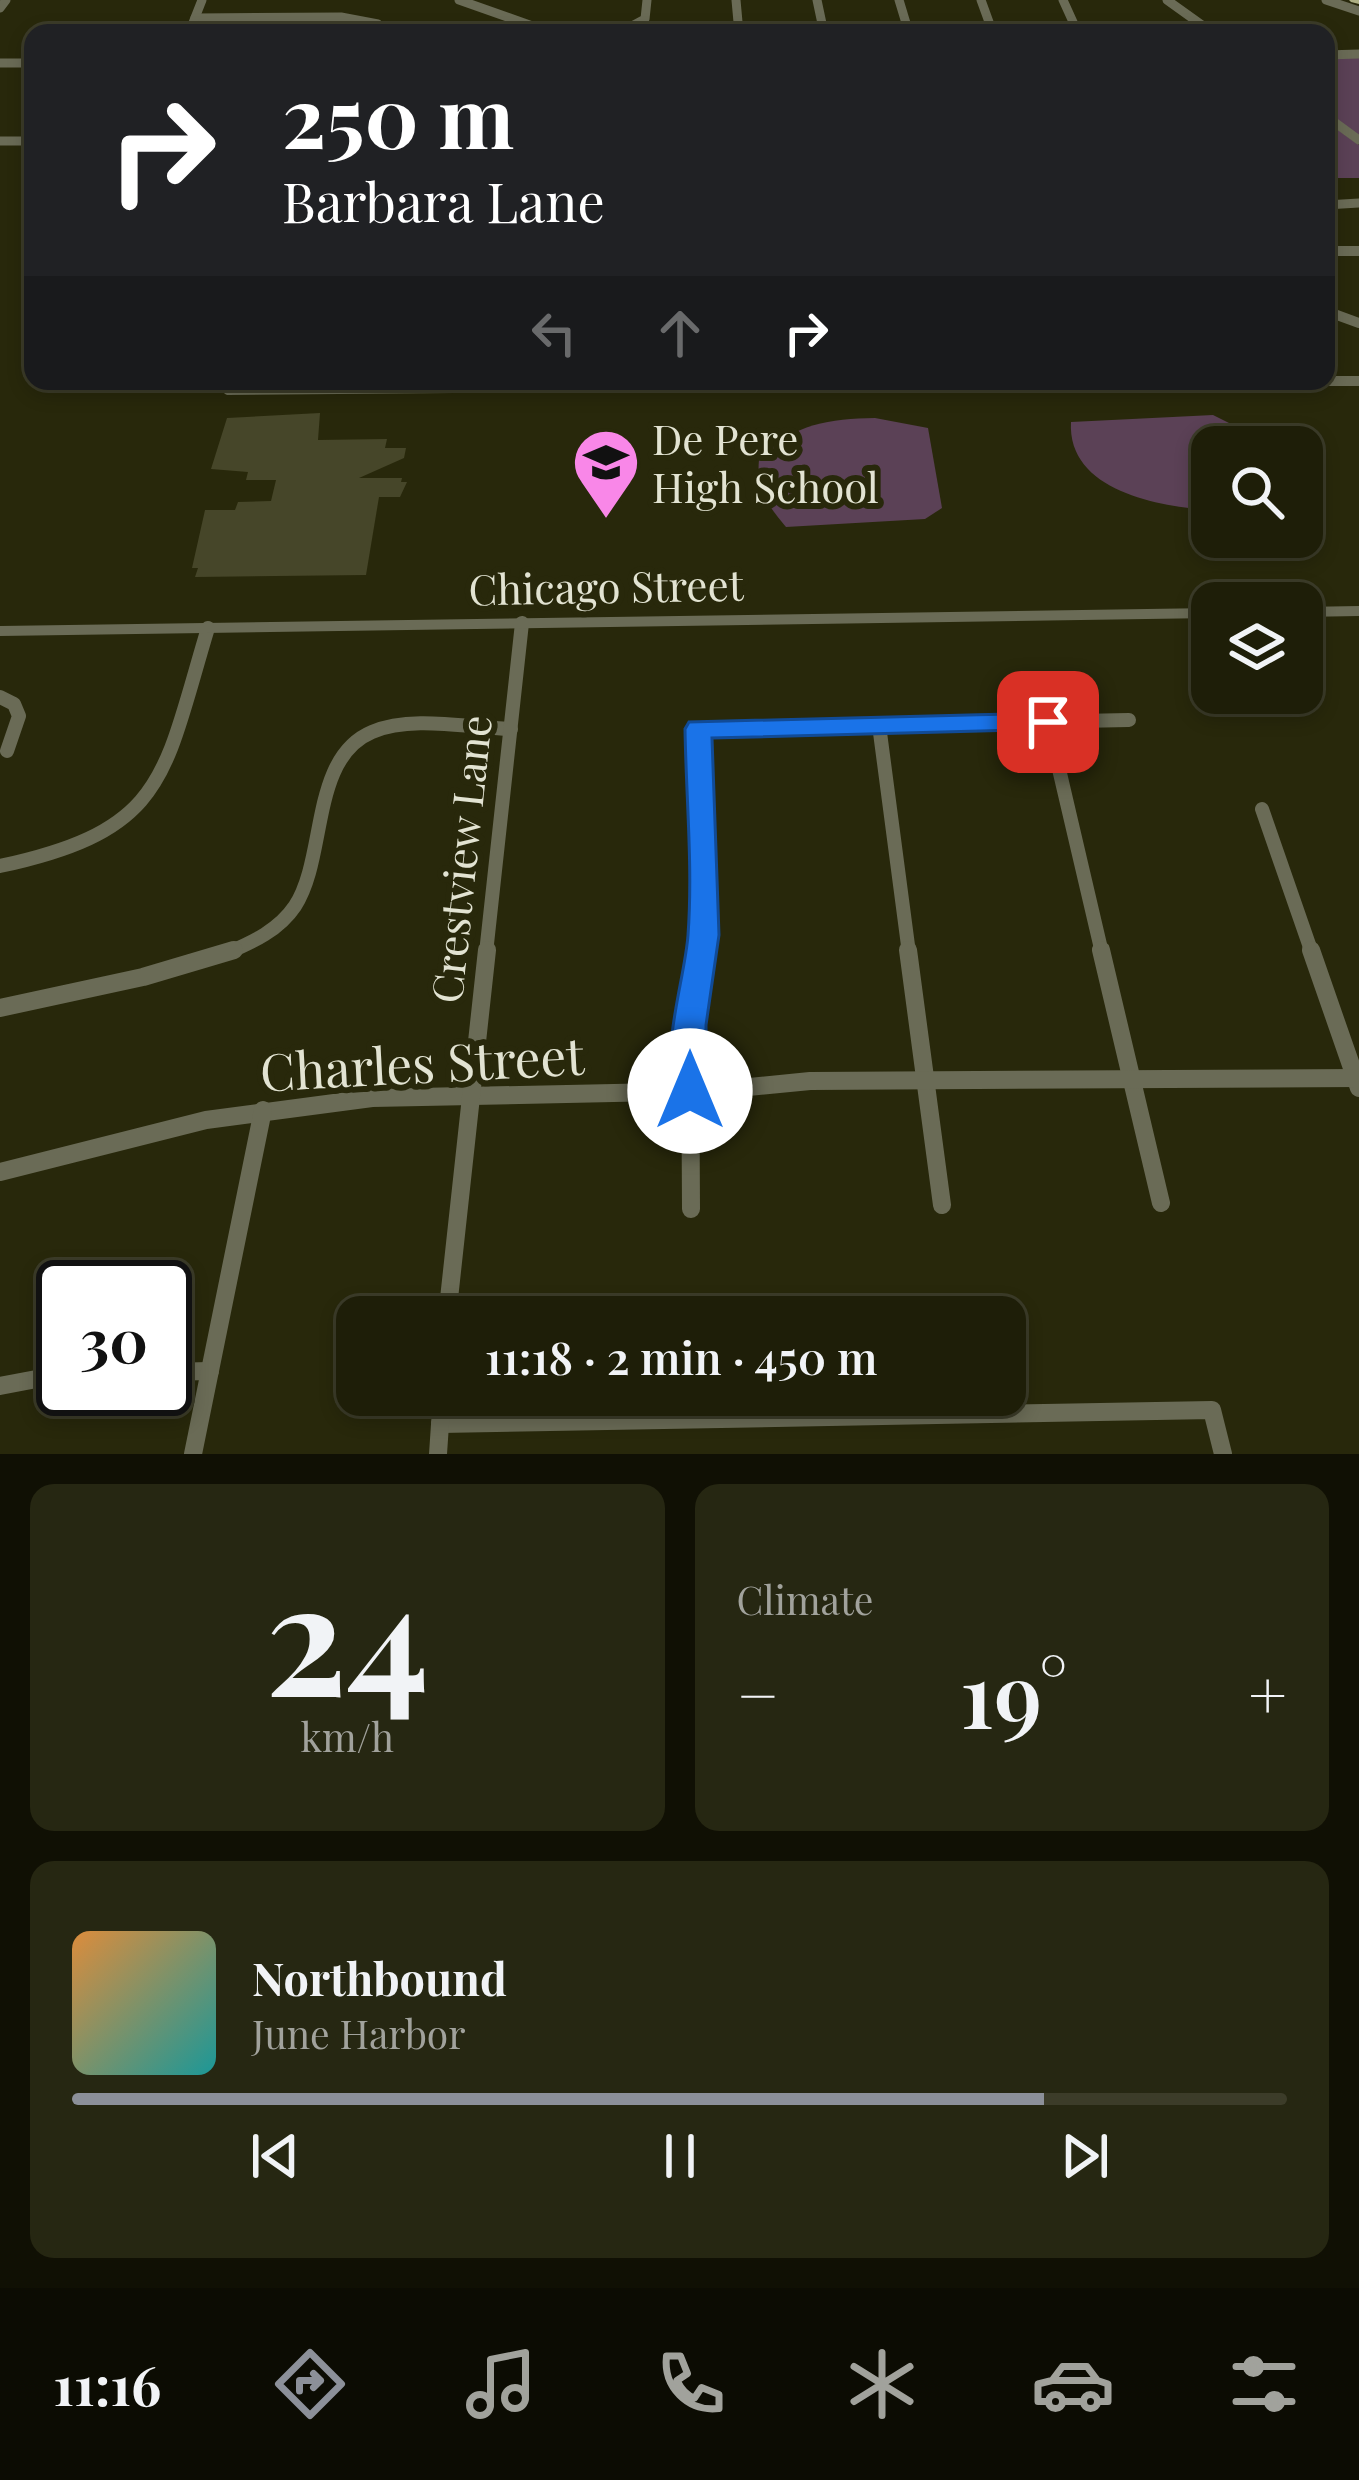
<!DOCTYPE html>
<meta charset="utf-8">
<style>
:root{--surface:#1e1e08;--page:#262712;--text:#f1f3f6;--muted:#a1a29c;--line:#3c3c29;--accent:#8c9099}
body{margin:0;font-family:"Playfair Display",serif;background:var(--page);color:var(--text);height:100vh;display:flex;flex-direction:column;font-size:45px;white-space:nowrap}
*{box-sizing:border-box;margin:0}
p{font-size:39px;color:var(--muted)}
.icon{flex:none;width:66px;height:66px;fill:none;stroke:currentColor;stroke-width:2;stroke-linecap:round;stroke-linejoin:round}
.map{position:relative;height:1454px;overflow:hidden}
.sheet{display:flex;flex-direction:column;gap:30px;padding:30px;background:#101004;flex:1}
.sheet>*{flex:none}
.top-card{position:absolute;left:24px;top:24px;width:1311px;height:366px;border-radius:24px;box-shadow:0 6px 18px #0003,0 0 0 3px var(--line);background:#202124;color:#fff;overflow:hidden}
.buttons{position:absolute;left:1191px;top:426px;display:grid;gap:24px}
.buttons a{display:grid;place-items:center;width:132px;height:132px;border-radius:24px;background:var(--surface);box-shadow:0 6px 18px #0003,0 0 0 3px var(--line);font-size:60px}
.speed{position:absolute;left:36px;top:1260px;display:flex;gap:24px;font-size:60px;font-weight:700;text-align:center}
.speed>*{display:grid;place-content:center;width:156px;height:156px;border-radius:50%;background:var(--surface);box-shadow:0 6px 18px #0003,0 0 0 3px var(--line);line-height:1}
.speed .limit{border:6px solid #111;border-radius:18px;background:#fff;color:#111}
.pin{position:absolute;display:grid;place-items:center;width:102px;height:102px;color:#fff;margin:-51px;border-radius:24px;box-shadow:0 6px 18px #0006}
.me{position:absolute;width:132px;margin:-66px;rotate:0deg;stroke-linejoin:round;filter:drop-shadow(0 0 9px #0008)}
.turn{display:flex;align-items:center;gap:42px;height:252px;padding:0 60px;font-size:54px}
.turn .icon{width:156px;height:156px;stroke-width:2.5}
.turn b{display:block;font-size:84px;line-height:102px}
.lanes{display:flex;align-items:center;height:114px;padding:0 60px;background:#0003;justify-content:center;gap:60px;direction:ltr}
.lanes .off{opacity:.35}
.big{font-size:90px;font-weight:600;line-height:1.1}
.sheet .widget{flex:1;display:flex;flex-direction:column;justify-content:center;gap:18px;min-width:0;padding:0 42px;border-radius:24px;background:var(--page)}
.sheet .dial{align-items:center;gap:0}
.dial b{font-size:156px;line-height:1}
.song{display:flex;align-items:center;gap:36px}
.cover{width:144px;height:144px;border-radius:18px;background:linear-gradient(135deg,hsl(30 70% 55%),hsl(180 70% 35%))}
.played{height:12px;border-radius:6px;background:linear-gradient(90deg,var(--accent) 80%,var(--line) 80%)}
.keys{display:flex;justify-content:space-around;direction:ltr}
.heat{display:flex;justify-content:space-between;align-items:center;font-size:66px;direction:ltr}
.sheet .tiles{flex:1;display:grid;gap:30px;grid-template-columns:1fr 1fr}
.widget:last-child{grid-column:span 2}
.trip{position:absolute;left:336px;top:1296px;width:690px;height:120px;border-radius:24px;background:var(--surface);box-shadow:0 6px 18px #0003,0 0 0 3px var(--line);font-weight:600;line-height:120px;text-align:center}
.dock{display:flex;height:192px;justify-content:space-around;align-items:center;background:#0c0c03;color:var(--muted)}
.dock .icon{width:84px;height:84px}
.dock .active{color:var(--accent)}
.dock b{font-size:54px;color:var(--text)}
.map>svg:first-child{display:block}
.green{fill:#5b4156}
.building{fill:#464629}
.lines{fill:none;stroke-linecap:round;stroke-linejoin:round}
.minor-far3{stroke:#6a6b56;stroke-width:9}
.minor-far2{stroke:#6a6b56;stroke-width:10}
.minor-far1{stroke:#6a6b56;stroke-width:14}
.minor{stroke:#6a6b56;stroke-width:18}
.tertiary{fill:#6a6b56;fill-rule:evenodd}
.primary{fill:#adaf84;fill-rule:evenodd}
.route{fill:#1a73e8;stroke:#114b97;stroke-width:3}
.labels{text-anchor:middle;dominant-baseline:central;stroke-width:12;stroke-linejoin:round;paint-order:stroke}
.poi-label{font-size:42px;fill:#e2e3d2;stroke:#28280b;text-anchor:start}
.street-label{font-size:42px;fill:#e2e3d2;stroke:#28280b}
.near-street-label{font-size:51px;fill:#e2e3d2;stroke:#28280b}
</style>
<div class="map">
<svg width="1359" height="1454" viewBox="0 0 1359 1454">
<rect width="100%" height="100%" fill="#28280b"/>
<g class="green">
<polygon points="1359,54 1359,140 1326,116 1326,55"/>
<polygon points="1326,121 1359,145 1359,178 1326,178"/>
<path d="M1213,415L1229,423L1238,447H1212V510C1160,507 1067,491 1071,422Z"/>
<path d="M875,418L928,428L942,508L925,519L786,527C767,504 756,490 759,460C792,424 828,419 875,418Z"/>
</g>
<polygon class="building" points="320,413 318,440 387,439 385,448 406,448 404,458 359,478 402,478 401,482 407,482 400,497 379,497 366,575 195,577 198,568 192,568 205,510 235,510 238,502 271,501 276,480 246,480 248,472 211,469 227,418"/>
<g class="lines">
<g class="minor-far3">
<polyline points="459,0 552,33"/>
<polyline points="736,0 739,33"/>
<polyline points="817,0 824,33"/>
<polyline points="899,0 909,33"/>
<polyline points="981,0 993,33"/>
<polyline points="1063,0 1078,33"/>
<polyline points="1167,0 1213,33"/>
<polyline points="1326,0 1359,11"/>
<polyline points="0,8 6,0"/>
<polyline points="195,18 341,17 378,24"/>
<polyline points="189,33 202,0"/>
<polyline points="619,33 645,19 647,0"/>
<polyline points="1326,55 1359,54"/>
<polyline points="0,63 33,63"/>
<polyline points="1326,116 1359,140"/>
<polyline points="0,141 33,141"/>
<polyline points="1326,205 1359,203"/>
</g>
<g class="minor-far2">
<polyline points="1326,251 1359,251"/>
<polyline points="1326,311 1359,323"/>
<polyline points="231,381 228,390 1283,381"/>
<polyline points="1326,381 1359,381"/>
</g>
<g class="minor-far1">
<polyline points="0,697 14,704 19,716 7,751"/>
<polyline points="1048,722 1102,953"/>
<polyline points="879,725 909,953"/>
<polyline points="1262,809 1312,953"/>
<path d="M0,866C167,830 163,777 208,628"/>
<path d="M227,953C253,942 279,930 295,906C327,857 310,758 372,732C412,715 468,728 511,729"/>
<polyline points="486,953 522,623"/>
<polyline points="699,953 704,907 698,729 1129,720"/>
</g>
<g class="minor">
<polyline points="908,950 942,1205"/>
<polyline points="1101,950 1161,1203"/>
<polyline points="1311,950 1359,1088"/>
<polyline points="0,1008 143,977 234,950"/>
<polyline points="0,1172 206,1120 372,1098 708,1091 810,1081 1359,1078"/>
<polyline points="691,1209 690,1025 699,950"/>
<polyline points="447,1317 487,950"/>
<polyline points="165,1372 210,1371"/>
<polyline points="0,1386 63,1374"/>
<polyline points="440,1424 1212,1410 1223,1454"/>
<polyline points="193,1454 263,1110"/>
<polyline points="438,1454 442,1395"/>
</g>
<g class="tertiary">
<polygon points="1359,606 1359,616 1302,617 1302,607"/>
<polygon points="1212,608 1212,618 0,636 0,626"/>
</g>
<polygon class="primary" points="1349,0 1359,0 1359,4 1351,2"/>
</g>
<path class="route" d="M1048,713L1062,722L1058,729L712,738L719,935L706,1025L707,1091L702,1101L690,1105L678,1101C657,1059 685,980 688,935C693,867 686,797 685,729L689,722Z"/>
<defs>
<symbol id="school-pin" viewBox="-11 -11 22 30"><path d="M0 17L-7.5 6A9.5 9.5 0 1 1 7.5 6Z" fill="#f987e8" stroke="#28280b"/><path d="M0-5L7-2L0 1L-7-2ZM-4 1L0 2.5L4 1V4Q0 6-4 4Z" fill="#111"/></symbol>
</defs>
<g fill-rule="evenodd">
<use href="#school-pin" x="568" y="424" width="76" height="104"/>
</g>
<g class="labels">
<g class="poi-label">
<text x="652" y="438">De Pere<tspan x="652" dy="48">High School</tspan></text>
</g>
<g class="street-label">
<text transform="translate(606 586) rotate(-1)">Chicago Street</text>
<text transform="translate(460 859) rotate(-84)">Crestview Lane</text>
</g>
<g class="near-street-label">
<text transform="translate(422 1062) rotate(-3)">Charles Street</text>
</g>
</g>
</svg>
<div class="buttons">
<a><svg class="icon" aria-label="search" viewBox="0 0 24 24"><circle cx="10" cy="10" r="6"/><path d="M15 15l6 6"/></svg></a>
<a><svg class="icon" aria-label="layers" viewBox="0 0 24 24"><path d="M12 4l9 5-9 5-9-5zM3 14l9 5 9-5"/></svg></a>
</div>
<div class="speed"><div class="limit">30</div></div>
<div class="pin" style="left:1048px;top:722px;background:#d93025"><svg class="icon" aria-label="arrive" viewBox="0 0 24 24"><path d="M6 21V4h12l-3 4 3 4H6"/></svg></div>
<svg class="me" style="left:690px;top:1091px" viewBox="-20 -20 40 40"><circle r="19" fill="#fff"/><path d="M0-13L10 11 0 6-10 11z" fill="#1a73e8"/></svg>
<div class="trip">11:18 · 2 min · 450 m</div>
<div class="top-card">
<div class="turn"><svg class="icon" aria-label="right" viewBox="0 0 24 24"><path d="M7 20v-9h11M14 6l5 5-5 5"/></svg><div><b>250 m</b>Barbara Lane</div></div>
<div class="lanes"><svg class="icon off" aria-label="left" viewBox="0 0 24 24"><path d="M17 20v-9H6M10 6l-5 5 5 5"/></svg><svg class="icon off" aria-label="ahead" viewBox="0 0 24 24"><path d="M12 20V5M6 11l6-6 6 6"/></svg><svg class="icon" aria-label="right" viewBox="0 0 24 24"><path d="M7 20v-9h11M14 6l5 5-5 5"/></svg></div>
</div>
</div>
<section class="sheet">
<div class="tiles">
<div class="widget dial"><b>24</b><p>km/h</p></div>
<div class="widget"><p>Climate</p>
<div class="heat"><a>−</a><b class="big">19°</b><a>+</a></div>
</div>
<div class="widget">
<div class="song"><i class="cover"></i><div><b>Northbound</b><p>June Harbor</p></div></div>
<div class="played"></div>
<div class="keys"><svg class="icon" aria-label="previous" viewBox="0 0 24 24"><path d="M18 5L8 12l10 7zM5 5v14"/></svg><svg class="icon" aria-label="pause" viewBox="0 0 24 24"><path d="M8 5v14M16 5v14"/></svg><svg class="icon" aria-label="next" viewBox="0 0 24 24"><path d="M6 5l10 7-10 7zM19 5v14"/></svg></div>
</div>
</div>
</section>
<nav class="dock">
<b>11:16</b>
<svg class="icon active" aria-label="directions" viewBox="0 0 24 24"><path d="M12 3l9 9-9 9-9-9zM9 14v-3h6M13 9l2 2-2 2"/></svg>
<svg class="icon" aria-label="music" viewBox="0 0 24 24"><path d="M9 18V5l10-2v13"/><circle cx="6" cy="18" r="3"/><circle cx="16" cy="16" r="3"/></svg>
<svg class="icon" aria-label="phone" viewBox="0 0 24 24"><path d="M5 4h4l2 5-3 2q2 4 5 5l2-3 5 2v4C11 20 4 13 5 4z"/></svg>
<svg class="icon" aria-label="climate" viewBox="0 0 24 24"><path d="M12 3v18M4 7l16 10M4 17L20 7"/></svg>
<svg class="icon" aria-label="car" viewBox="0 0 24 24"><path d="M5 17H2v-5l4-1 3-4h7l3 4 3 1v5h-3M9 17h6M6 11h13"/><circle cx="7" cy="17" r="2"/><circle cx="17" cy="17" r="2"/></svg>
<svg class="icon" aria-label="filters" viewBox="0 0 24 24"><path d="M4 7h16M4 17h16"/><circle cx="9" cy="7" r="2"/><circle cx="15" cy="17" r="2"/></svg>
</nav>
